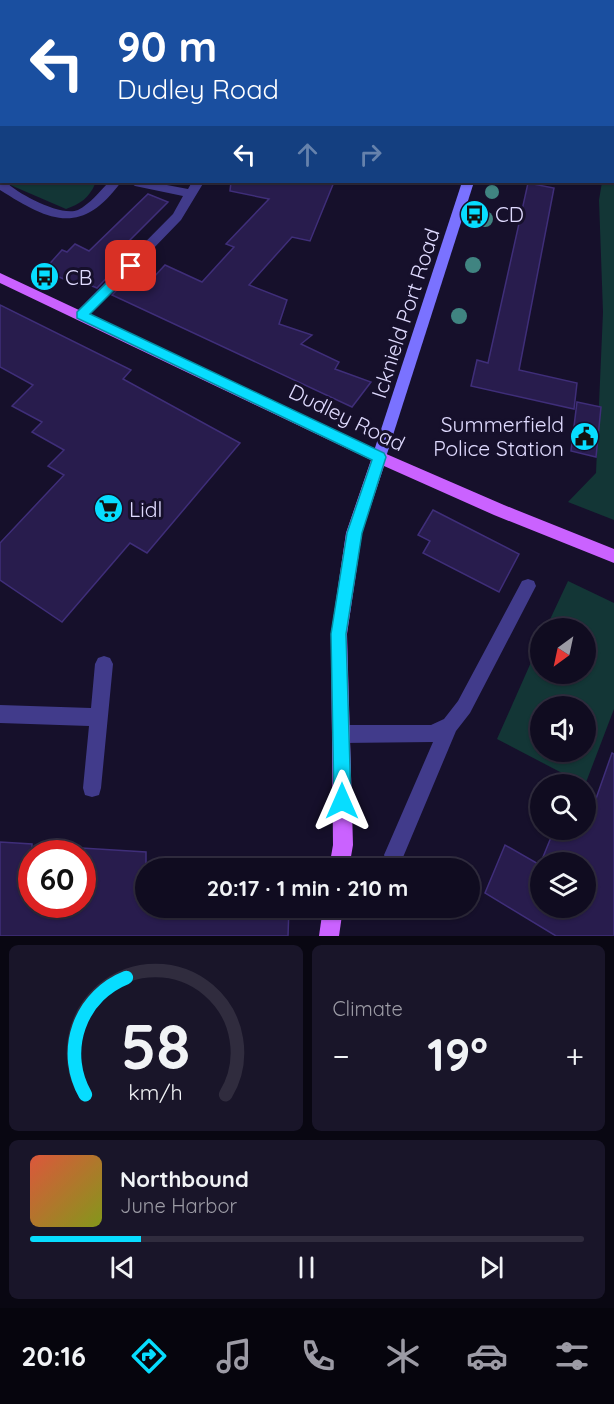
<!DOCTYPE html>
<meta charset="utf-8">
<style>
:root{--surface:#100c20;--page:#191529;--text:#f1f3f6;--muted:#9c9ba5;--line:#302c3e;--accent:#07ddff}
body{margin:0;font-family:Quicksand,sans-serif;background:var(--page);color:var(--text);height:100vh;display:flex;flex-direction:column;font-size:22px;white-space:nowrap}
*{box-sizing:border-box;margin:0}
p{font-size:20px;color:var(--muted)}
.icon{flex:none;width:33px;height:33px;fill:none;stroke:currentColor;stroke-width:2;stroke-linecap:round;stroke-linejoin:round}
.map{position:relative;height:936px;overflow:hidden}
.side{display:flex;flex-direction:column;gap:9px;padding:9px;background:#090712;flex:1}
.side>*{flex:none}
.banner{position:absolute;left:0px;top:0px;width:615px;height:183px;box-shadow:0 2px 4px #0004,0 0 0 2px var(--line);background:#1a4fa0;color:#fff;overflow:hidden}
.needle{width:39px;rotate:213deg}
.buttons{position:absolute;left:530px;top:618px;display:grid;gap:12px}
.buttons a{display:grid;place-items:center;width:66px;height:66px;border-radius:50%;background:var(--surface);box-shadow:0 2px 4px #0004,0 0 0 2px var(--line);font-size:30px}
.speed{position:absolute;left:18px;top:840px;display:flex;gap:12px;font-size:30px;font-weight:700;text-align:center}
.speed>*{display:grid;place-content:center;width:78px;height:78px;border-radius:50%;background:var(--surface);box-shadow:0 2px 4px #0004,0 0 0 2px var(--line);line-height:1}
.speed .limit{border:9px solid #d22;background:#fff;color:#111}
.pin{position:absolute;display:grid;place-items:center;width:51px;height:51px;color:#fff;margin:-26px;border-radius:12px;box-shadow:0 3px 9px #0006}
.me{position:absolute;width:66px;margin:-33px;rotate:0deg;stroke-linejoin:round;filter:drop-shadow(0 0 4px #0008)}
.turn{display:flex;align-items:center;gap:21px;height:126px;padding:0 18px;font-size:27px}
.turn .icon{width:78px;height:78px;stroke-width:2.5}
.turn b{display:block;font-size:42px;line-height:51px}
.lanes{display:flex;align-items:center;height:57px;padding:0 18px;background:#0003;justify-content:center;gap:30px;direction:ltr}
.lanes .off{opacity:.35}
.big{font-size:45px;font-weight:800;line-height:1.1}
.side .widget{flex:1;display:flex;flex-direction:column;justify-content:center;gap:9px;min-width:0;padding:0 21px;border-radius:9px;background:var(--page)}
.side .dial{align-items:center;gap:0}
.dial svg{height:156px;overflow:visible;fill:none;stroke:var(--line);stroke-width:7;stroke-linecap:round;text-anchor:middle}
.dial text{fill:var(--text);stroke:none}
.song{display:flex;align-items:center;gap:18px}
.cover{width:72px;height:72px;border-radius:9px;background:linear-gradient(135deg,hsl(10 70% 55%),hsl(70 70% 35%))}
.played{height:6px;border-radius:3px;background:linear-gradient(90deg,var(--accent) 20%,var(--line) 20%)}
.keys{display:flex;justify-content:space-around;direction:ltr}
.heat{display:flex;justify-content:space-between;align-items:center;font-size:33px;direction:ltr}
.side .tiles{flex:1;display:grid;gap:9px;grid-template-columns:1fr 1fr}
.widget:last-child{grid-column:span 2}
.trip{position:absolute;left:135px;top:858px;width:345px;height:60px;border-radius:30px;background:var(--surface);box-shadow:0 2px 4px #0004,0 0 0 2px var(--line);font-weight:800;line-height:60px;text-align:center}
.tab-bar{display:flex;height:96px;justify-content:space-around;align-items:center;background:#06050d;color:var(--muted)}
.tab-bar .icon{width:42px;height:42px}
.tab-bar .on{color:var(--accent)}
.tab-bar b{font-size:27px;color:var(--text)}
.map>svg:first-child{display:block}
.green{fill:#133636;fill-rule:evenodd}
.building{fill:#281c4d;stroke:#3f2e79;stroke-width:1.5}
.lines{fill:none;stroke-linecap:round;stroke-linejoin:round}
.lane{fill:#413b8b;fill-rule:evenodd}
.street{fill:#413b8b;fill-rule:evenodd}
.secondary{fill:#7a72ff;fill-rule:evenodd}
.primary{fill:#ca62ff;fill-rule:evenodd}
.tree{fill:#408481}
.route{fill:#07ddff;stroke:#0590a6;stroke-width:1.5}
.labels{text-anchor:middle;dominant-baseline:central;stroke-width:6;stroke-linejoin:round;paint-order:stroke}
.poi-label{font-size:21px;fill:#e0dbff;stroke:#16102b;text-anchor:start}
.street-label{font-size:21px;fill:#e0dbff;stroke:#16102b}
</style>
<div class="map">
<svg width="614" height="936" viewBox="0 0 614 936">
<rect width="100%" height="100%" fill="#16102b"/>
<g class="green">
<polygon points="16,0 277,0 25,2"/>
<polygon points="614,100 614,520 568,502 596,473 603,312 599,200 602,182 614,182"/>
<path d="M8,182H81L95,184C89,198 80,204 66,209L8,184Z"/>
<path d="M568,581L614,603V709L585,785L497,739L540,642V674H585V628H546ZM585,706V752H540V706Z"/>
</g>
<g class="building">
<polygon points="231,182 334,182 310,241 292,237 249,285 287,300 279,324 312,335 301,344 339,362 335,369 371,382 352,407 112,295 135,271 152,279 165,265 202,282 234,247 226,244 269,199 230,191"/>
<polygon points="528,183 554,188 519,370 577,383 574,409 471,386 477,360 488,363"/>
<polygon points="148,194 168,202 110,260 120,264 97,288 85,283 81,287 44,270 62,250 67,252 75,244 89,251"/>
<polygon points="0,305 131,370 123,379 240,443 147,553 130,543 62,622 0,580 0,543 64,475 48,466 64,450 32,432 42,422 12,406 33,385 0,367"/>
<polygon points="577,402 601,407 596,457 571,451"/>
<polygon points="433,510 519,554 499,592 423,553 430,541 418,535"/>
<polygon points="612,753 614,754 614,936 556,936 485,893 505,845 540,865 540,908 585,908 585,862 541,862 554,830 585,830"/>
<polygon points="0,842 32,844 32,904 82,904 82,848 146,852 146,908 289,908 288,936 0,936"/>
</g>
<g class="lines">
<g class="lane">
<path d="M0,178L2,182H6C18,194 61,217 78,210C90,204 100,191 109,182H121C81,237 49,221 0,190Z"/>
<polygon points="104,656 110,658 113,664 101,788 99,795 92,797 85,795 83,788 89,726 0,723 0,705 91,708 95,664 98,658"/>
</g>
<g class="street">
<polygon points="289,0 299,0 288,2"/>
<rect x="0" y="53" width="2" height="6"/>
<rect x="0" y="152" width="2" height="8"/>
<polygon points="129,182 151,182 188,189 192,182 204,182 181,220 86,318 76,318 74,315 76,312 173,214 183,196 135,186"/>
<polygon points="528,579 534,581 536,586 470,713 456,731 401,862 394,865 387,862 384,855 433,742 342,743 336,740 333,734 336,728 342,725 431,725 444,719 458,701 522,581"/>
</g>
<g class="secondary">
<polygon points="513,0 523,0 512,2"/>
<polygon points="462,182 474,182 386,457 384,461 379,463 374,461 372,457"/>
</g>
<g class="primary">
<polygon points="0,273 384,453 504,505 614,549 614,563 494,515 384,466 362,533 347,634 353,845 349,868 329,868 333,845 331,634 346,533 371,460 0,283"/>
<polygon points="323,908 343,908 339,936 319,936"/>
</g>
</g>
<g class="tree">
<circle cx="492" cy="192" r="7"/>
<circle cx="485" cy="219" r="8"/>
<circle cx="473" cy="265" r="8"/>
<circle cx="459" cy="316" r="8"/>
</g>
<polygon class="route" points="131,262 135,263 135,269 90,314 384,453 386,457 362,533 346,634 351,801 348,807 342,809 336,807 334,801 331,634 347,533 372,460 77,318 77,312 127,263"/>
<defs>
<symbol id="bus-disc" viewBox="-11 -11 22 22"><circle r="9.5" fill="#07ddff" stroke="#16102b"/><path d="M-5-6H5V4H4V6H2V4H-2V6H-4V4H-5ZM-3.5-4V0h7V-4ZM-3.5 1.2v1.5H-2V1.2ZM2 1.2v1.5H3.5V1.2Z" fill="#111"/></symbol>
<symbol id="civic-disc" viewBox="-11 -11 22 22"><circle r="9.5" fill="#07ddff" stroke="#16102b"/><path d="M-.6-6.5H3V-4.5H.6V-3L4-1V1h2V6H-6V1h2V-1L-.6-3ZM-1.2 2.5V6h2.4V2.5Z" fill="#111"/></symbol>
<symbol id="supermarket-disc" viewBox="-11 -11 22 22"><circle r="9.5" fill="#07ddff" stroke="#16102b"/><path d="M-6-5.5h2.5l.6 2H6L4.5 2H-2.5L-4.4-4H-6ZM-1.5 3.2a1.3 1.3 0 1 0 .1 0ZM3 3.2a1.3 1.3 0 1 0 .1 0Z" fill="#111"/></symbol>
</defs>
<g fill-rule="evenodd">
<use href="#bus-disc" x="458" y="198" width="33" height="33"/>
<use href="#bus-disc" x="28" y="260" width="33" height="33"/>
<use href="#civic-disc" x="568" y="420" width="33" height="33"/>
<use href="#supermarket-disc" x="92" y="492" width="33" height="33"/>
</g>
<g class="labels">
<g class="poi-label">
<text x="495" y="214">CD</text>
<text x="65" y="277">CB</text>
<text x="564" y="424" text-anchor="end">Summerfield<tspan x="564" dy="24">Police Station</tspan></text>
<text x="129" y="509">Lidl</text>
</g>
<g class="street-label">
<text transform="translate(405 313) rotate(-72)">Icknield Port Road</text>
<text transform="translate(347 417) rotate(26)">Dudley Road</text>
</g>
</g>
</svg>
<div class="buttons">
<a><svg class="needle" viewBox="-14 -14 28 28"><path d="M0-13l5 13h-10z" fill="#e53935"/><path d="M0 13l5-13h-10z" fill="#9c9ba5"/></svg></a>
<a><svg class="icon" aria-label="sound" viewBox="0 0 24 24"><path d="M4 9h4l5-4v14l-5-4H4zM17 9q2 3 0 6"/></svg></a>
<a><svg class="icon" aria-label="search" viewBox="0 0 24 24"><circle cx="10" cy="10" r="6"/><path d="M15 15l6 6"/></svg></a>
<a><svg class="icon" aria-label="layers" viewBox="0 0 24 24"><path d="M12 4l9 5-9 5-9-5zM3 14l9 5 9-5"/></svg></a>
</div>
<div class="speed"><div class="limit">60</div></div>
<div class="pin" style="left:131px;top:266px;background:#d93025"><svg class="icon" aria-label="arrive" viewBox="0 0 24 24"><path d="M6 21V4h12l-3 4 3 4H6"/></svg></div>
<svg class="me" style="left:342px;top:801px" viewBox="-20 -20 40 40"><path d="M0-17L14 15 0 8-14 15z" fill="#07ddff" stroke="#fff" stroke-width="4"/></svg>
<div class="trip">20:17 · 1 min · 210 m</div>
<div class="banner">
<div class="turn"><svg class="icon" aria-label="left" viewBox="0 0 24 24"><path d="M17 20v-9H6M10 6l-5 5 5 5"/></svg><div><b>90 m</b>Dudley Road</div></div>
<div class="lanes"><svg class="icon" aria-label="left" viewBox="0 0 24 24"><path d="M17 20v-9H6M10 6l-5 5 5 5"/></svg><svg class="icon off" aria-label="ahead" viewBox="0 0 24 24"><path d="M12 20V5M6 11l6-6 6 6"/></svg><svg class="icon off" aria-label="right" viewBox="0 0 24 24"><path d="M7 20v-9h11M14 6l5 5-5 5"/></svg></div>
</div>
</div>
<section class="side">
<div class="tiles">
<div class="widget dial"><svg viewBox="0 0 100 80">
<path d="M14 69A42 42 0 1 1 86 69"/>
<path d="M14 69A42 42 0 0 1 35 9" stroke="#07ddff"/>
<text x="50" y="56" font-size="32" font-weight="700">58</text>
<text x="50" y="72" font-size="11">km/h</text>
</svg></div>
<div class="widget"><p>Climate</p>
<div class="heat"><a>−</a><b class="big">19°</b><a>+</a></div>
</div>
<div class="widget">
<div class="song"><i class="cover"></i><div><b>Northbound</b><p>June Harbor</p></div></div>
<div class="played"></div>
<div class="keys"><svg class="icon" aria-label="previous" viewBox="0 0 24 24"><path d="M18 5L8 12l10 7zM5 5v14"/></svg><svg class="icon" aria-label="pause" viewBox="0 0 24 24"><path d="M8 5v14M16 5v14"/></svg><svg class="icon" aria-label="next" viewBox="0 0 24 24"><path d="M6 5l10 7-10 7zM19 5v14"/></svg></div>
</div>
</div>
</section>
<nav class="tab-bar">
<b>20:16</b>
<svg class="icon on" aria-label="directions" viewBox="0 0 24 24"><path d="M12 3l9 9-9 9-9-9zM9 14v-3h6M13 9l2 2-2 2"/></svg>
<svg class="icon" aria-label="music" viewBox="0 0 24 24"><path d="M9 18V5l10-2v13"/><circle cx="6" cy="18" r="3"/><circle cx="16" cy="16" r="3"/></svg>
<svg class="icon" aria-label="phone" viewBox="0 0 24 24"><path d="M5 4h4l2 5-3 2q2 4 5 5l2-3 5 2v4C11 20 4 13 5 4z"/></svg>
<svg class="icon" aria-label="climate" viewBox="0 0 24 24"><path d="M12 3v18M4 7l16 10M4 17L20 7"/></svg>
<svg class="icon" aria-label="car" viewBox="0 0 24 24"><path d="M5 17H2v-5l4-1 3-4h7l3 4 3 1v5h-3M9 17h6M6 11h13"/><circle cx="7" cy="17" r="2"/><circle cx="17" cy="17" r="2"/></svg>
<svg class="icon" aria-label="filters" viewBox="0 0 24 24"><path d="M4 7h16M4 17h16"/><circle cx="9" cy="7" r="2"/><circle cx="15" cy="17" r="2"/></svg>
</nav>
